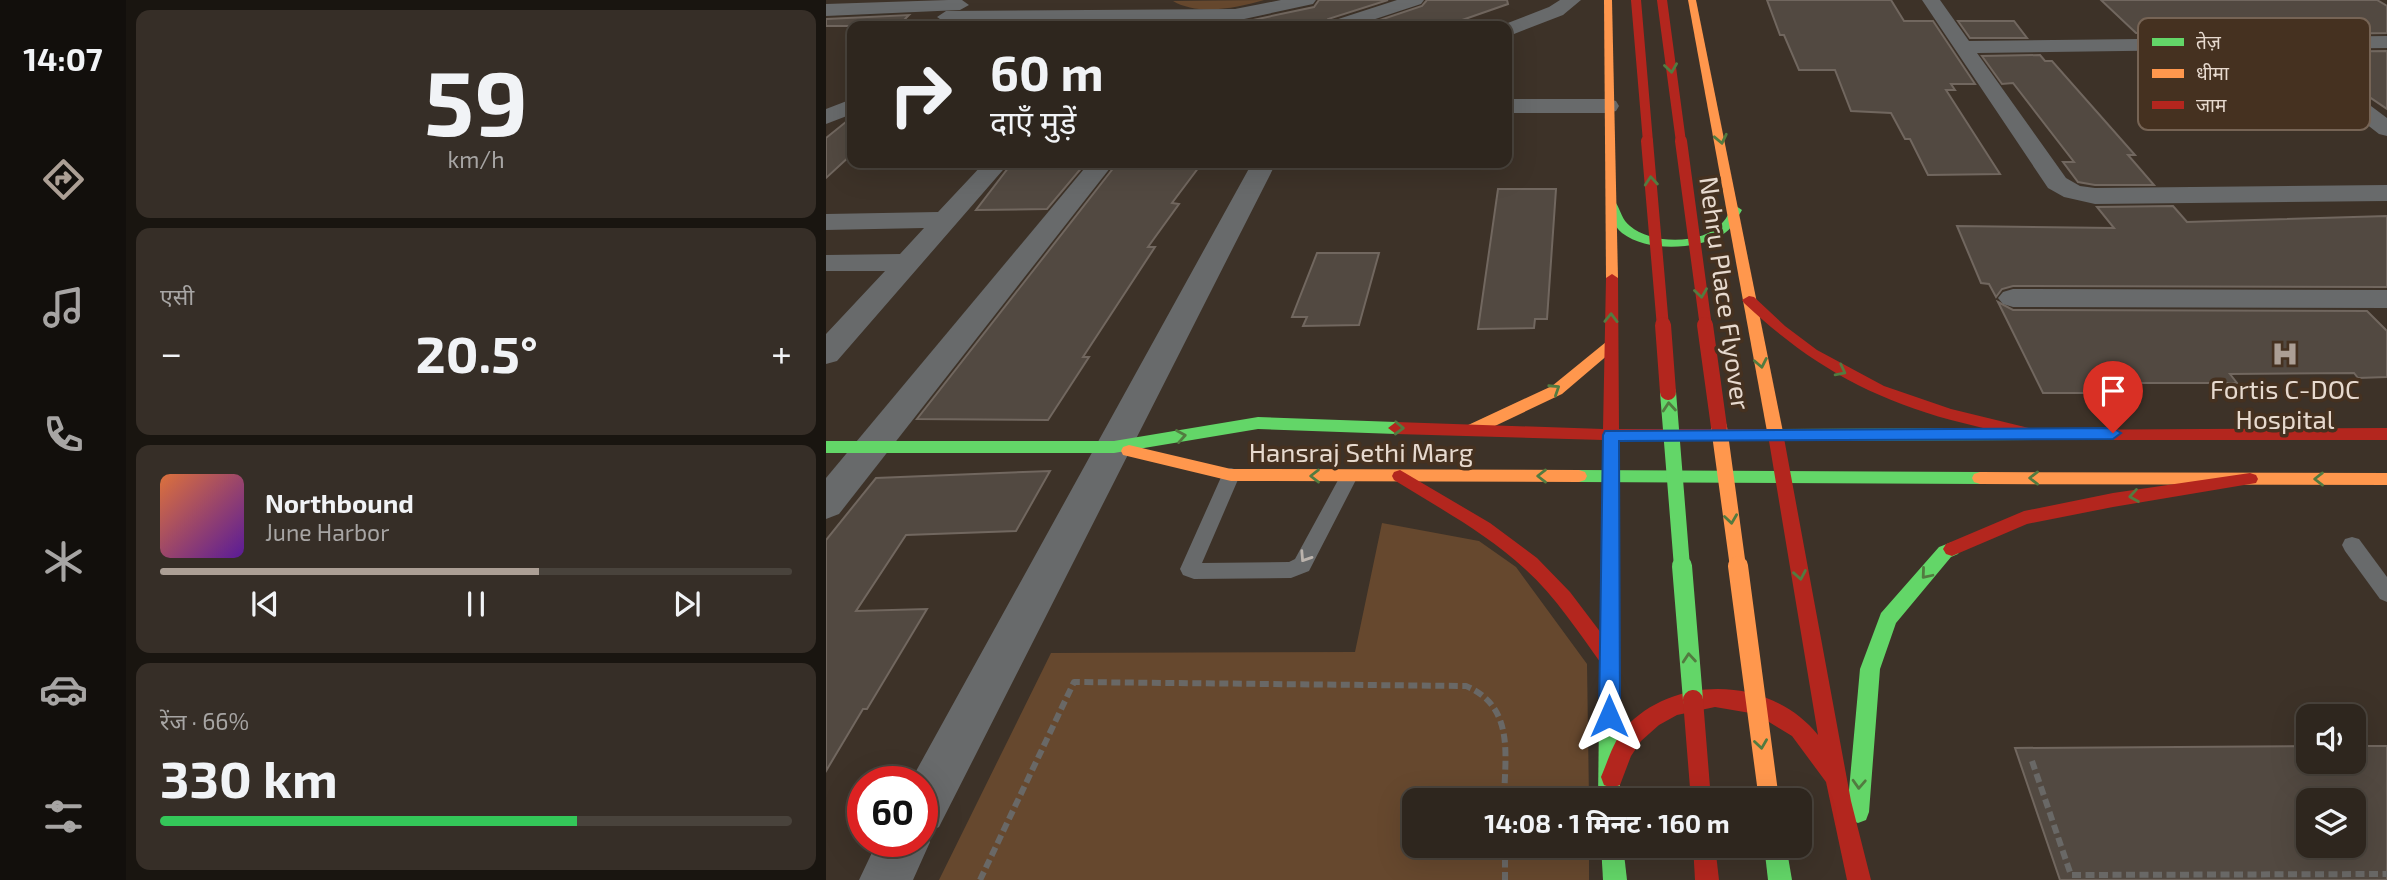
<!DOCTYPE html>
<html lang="hi">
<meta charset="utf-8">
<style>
:root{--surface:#2e261e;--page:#362e27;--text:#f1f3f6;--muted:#a7a5a4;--line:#49433c;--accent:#ac9f95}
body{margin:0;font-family:"Exo 2","Noto Sans Devanagari",sans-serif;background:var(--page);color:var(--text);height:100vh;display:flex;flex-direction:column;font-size:26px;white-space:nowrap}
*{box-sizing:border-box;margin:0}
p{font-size:23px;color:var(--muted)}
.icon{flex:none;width:38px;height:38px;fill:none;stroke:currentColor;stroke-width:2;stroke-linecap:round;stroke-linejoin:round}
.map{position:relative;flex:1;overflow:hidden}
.details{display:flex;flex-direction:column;gap:10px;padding:10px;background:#191510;width:700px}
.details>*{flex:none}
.guide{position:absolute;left:21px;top:21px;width:665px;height:147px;border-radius:14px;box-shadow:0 7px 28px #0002,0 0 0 2px var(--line);background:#2e261e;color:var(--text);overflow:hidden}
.fabs{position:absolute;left:1470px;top:704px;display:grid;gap:14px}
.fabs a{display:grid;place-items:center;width:70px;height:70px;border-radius:14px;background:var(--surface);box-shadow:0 7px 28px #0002,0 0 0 2px var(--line);font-size:35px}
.speed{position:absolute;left:21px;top:766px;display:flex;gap:14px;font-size:35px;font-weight:700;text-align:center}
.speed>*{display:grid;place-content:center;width:91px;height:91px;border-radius:50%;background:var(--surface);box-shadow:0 7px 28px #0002,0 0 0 2px var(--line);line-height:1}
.speed .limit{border:10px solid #d22;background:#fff;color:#111}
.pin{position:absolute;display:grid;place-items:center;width:60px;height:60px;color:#fff;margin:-72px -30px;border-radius:50% 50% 50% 0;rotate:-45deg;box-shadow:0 0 7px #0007}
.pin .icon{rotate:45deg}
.me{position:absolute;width:77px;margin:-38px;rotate:0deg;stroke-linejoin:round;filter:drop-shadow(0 0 5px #0008)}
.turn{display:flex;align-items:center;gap:24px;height:147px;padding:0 28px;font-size:32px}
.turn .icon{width:91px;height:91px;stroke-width:2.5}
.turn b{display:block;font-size:49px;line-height:60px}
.big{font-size:52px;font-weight:700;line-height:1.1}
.details .widget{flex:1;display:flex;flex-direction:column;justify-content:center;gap:10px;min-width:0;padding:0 24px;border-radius:14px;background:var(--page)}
.details .dial{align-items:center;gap:0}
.dial b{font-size:91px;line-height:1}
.song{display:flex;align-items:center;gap:21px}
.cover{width:84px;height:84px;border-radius:10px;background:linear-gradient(135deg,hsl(20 70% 55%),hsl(270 70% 35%))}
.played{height:7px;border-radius:4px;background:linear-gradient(90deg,var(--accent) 60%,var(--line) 60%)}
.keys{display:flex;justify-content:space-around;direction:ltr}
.heat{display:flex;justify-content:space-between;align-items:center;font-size:38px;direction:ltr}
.charge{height:10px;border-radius:5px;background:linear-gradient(90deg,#34c759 66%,var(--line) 0)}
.trip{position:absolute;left:576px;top:788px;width:410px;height:70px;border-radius:14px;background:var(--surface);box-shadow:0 7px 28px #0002,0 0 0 2px var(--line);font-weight:700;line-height:70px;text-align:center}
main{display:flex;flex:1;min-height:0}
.tabs{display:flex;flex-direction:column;width:126px;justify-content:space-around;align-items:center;background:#120f0c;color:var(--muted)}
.tabs .icon{width:49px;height:49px}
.tabs .current{color:var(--accent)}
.tabs b{font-size:32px;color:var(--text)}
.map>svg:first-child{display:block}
.green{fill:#66482e}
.building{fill:#524941;stroke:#71675f;stroke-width:2;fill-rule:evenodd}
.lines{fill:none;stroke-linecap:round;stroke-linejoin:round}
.path{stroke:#696866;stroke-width:6;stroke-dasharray:9 4.5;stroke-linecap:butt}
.lane{fill:#686a6b;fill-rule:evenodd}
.street{fill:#686a6b;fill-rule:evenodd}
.fast{fill:#63d668;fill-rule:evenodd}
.slow{fill:#ff974d;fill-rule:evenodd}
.jam{fill:#b3261e;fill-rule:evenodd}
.fast-bridge-far1{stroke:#63d668;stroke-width:16}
.fast-bridge{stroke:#63d668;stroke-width:20}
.slow-bridge-far1{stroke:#ff974d;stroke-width:16}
.slow-bridge{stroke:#ff974d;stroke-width:20}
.jam-bridge-far3{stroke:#b3261e;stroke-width:10}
.jam-bridge-far2{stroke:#b3261e;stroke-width:12}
.jam-bridge-far1{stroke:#b3261e;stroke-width:16}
.jam-bridge{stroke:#b3261e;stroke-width:20}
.oneway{stroke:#527b40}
.oneway2{stroke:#bbb3ac}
.route{fill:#1a73e8;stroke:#114b97;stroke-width:2}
.labels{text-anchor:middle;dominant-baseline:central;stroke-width:7;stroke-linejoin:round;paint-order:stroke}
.street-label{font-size:26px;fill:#e7dacf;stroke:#453120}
.poi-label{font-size:26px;fill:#e7dacf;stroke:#453120}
.key{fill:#453120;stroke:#766455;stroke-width:2}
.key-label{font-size:19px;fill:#e7dacf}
</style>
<main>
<nav class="tabs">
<b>14:07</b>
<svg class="icon current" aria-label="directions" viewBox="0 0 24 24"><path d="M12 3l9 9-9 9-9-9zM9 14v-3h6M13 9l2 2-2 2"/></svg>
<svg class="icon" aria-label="music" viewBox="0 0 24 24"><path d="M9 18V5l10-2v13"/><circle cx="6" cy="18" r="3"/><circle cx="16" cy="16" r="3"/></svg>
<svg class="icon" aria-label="phone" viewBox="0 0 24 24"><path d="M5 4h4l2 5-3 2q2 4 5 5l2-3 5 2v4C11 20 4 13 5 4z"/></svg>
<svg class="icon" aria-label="climate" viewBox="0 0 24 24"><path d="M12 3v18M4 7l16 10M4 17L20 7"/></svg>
<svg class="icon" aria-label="car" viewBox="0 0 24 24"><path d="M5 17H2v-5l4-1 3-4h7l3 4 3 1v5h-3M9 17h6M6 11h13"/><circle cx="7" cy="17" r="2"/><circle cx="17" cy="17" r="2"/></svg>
<svg class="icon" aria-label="filters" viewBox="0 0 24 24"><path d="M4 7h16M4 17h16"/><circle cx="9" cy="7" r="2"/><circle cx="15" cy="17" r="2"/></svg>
</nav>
<section class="details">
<div class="widget dial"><b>59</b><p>km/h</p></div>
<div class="widget"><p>एसी</p>
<div class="heat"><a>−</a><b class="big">20.5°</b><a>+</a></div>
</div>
<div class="widget">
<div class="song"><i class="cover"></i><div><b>Northbound</b><p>June Harbor</p></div></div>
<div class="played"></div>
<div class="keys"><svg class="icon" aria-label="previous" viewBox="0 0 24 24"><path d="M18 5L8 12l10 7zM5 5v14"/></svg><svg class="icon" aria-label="pause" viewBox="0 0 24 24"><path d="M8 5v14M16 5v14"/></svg><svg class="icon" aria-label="next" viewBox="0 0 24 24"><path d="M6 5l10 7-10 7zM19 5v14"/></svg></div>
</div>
<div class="widget"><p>रेंज · 66%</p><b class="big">330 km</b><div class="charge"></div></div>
</section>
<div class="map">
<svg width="1561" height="880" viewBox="0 0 1561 880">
<rect width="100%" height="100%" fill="#3d3228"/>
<g class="green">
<path d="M438,0C411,8 372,16 347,1Z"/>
<polygon points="556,523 653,541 690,567 761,664 763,800 588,800 588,845 763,845 763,880 113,880 225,653 529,652"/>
</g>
<g class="building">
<polygon points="493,0 562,0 502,19 497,26 423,26 422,21 488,7"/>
<polygon points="601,0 681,0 682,4 619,26 536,26 596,6"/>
<polygon points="941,0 1065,0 1078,21 1107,21 1149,84 1125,84 1129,90 1120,90 1174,174 1102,175 1084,139 1079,139 1065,113 1025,111 1009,70 973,70 958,35 954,35"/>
<polygon points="1275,0 1551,0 1561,6 1561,33 1365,36 1361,32 1310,33"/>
<polygon points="83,15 72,26 0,26 0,19"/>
<polygon points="1132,21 1188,21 1201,38 1144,38"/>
<polygon points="1561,51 1561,109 1477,52"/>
<polygon points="1214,55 1219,61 1226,61 1309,155 1302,155 1328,185 1269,185 1252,182 1237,162 1248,162 1187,83 1176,84 1156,56"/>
<polygon points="26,117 26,154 0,178 0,138"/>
<polygon points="186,163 245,163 244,165 258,165 221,209 150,210"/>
<polygon points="289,166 373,167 346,203 353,204 322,247 329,247 257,357 263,357 222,420 91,419"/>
<polygon points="672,189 730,189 721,319 709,319 708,328 652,329"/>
<polygon points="1347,206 1361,222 1561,216 1561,287 1187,286 1176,289 1170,297 1163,284 1155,283 1131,226 1288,228 1271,207"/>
<polygon points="491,253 553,253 533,325 477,326 481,317 466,317"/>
<polygon points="1172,302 1187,310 1541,311 1561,331 1561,377 1532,378 1528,373 1404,374 1411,383 1284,383 1290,393 1217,393"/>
<polygon points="224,471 190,531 80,535 30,611 101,609 41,709 37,709 0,771 0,540 50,478"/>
<path d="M1482,746V761H1528V746H1561V880H1234L1189,748ZM1482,800H1528V845H1482Z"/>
</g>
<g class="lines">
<g class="path">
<polyline points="1206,761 1245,875 1561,874"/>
<polyline points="679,845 679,880"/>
<path d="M154,880L248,682L640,686C689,707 679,755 678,800"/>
</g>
<g class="lane">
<polygon points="405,468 411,470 414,475 376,563 463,562 469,559 517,471 529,471 532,476 483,571 465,578 368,579 357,575 354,569 396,475 399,470"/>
<polygon points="1526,537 1533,539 1561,577 1561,602 1554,599 1519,551 1516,545 1519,539"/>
</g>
<g class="street">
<polygon points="122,0 136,0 143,5 134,10 0,16 0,4"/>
<polygon points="455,0 490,0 487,4 409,21 120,23 111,17 120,11 409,9"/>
<polygon points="571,0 598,0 595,4 528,26 500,26 503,22"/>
<polygon points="734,0 755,0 737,15 688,34 681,36 681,26 674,26 723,7"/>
<polygon points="1096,0 1114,0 1143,41 1561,36 1561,48 1469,49 1561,118 1561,136 1553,134 1444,49 1151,53 1240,178 1254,186 1269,188 1561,185 1561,201 1269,204 1238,197 1222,188"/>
<polygon points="26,99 26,114 0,124 0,109"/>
<polygon points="681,99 782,99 790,101 793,106 790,111 782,113 681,113"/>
<polygon points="158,163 183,163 11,361 0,364 0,334 59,271 0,271 0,255 74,254 98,228 0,230 0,214 112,212"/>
<polygon points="263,163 288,163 13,514 0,519 0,478"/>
<polygon points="426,163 450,163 113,827 100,833 104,842 87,880 33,880 51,842 96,842 96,782 84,782"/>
<polygon points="1187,289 1561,290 1561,308 1187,307 1177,304 1172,298 1177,292"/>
</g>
<g class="fast">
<path d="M786,202L790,203C795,211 796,220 804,226C826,245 878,245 897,222C901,218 903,212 906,208L910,206L916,210C910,220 906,229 896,235C869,250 821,252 796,233C787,225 784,216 780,205Z"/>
<polygon points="432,417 570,422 578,428 570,434 432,429 288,453 0,453 0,441 288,441"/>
<polygon points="1217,428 1225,434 1217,440 952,441 944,435 952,429"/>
<polygon points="753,470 1154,472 1160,474 1162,478 1160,482 1154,484 753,482 747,480 745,476 747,472"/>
<polygon points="1126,542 1132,544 1135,549 1132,554 1125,557 1070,623 1054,669 1043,812 1040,820 1032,823 1024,820 1021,812 1034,669 1055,613 1113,547"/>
<polygon points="784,550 790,552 793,557 794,800 772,800 775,557 778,552"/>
<polygon points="775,845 797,845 801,880 777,880"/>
<polygon points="938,845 960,845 966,880 942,880"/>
</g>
<g class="slow">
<polygon points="778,0 786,0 792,278 786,282 780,278"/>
<polygon points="862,0 870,0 958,437 950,443 942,437"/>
<polygon points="785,340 790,342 792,345 790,348 736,394 652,434 640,434 638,430 640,426 726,386 780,342"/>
<polygon points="303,445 405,469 753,470 759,472 761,476 759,480 753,482 405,481 297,455 295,451 297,447"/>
<polygon points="1154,472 1561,473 1561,485 1154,484 1148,482 1146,478 1148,474"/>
</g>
<g class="jam">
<path d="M786,274L792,278L793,429H952L960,435L958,438L1025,801L1045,880H1021L1000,782L966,736L930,714L889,707L851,715L833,725L815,741L805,756L794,785L786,788L778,785L775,777C782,761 787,742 799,728C849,673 946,677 992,735L943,441H793V557L790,562L784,564L778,562L775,557L777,440L570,434L562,428L570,422L777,429L780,278Z"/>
<path d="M923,296L928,297L959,326L991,350L1058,386L1125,409L1211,430L1561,428V440H1217C1210,437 1205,439 1197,437C1173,432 1149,426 1125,420C1041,397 981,362 918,303L916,300Z"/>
<path d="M574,470L664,523L711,558L744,592L791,654L794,660L791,666L784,669L777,666C753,633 730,597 699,569C660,533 613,508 568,480L566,476L568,472Z"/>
<polygon points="1424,473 1430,475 1432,479 1430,483 1287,507 1201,524 1126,556 1120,554 1117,549 1120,544 1198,511 1287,493"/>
<polygon points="867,845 889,845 893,880 869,880"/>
</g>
<polyline class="fast-bridge-far1" points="842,392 856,567"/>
<polyline class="fast-bridge" points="856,566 867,700"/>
<polyline class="slow-bridge-far1" points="893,427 912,567"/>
<polyline class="slow-bridge" points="912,566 943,800"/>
<g class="jam-bridge-far3">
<polyline points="810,0 822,142"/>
<polyline points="836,0 855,142"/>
</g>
<g class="jam-bridge-far2">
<polyline points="821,141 837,327"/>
<polyline points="855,141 880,327"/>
</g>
<g class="jam-bridge-far1">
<polyline points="837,325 842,392"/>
<polyline points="879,325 893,427"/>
</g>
<polyline class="jam-bridge" points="867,700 875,800"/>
</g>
<defs><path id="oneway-chevron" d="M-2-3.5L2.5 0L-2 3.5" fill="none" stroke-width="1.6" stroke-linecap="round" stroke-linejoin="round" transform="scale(1.75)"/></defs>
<g class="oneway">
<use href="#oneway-chevron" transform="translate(845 68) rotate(82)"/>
<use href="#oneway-chevron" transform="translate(895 139) rotate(78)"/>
<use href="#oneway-chevron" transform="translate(825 181) rotate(-95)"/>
<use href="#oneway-chevron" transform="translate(875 293) rotate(82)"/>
<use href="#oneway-chevron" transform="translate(785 318) rotate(-89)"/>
<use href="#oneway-chevron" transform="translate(935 363) rotate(79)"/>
<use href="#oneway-chevron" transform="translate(1015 371) rotate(27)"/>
<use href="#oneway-chevron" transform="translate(729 389) rotate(-33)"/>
<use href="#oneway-chevron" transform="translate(843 407) rotate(-95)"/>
<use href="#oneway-chevron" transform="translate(573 428) rotate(2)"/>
<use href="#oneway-chevron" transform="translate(355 436) rotate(-10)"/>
<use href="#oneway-chevron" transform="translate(489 476) rotate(-180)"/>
<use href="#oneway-chevron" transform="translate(716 476) rotate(-180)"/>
<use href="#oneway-chevron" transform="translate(1208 478) rotate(-180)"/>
<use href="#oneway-chevron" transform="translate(1493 479) rotate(-180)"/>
<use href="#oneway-chevron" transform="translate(1308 496) rotate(171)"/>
<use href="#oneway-chevron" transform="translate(905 519) rotate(82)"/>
<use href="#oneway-chevron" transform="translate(1100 574) rotate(130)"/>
<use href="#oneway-chevron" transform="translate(974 575) rotate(80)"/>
<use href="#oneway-chevron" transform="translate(863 658) rotate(-95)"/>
<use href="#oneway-chevron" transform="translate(935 744) rotate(82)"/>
<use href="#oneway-chevron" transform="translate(1033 784) rotate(93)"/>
</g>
<use class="oneway2" href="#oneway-chevron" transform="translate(479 557) rotate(123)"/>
<polygon class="route" points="1287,428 1295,433 1287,439 793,441 794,716 791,723 783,726 776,723 773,716 777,435 779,431"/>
<defs>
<symbol id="hospital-bare" viewBox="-9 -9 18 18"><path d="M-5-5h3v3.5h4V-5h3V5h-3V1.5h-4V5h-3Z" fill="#ac9f95" stroke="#453120" stroke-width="2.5" paint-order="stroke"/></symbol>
</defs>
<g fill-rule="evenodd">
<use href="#hospital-bare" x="1440" y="335" width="38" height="38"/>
</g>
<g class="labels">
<g class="street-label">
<text transform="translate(900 293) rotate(82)">Nehru Place Flyover</text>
<text x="535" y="451">Hansraj Sethi Marg</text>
</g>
<g class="poi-label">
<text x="1459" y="388">Fortis C-DOC<tspan x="1459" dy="30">Hospital</tspan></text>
</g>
</g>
<rect x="1312" y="18" width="232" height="112" rx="10" class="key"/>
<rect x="1326" y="38" width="32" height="8" fill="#63d668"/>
<rect x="1326" y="69" width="32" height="9" fill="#ff974d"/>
<rect x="1326" y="101" width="32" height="8" fill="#b3261e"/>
<g class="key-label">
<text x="1370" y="49">तेज़</text>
<text x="1370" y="80">धीमा</text>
<text x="1370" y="112">जाम</text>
</g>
</svg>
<div class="fabs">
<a><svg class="icon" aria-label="sound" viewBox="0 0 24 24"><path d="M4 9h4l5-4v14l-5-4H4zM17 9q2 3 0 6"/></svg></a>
<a><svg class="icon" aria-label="layers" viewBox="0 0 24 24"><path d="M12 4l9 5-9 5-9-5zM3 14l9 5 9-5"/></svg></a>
</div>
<div class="speed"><div class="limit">60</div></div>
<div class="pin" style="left:1287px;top:433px;background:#d93025"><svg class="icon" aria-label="arrive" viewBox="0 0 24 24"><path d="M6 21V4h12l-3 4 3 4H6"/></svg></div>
<svg class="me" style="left:783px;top:716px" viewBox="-20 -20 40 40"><path d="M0-17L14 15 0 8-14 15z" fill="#1a73e8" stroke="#fff" stroke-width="4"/></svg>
<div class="trip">14:08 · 1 मिनट · 160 m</div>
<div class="guide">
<div class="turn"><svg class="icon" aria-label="right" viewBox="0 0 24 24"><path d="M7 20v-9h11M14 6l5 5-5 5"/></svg><div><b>60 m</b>दाएँ मुड़ें</div></div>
</div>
</div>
</main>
